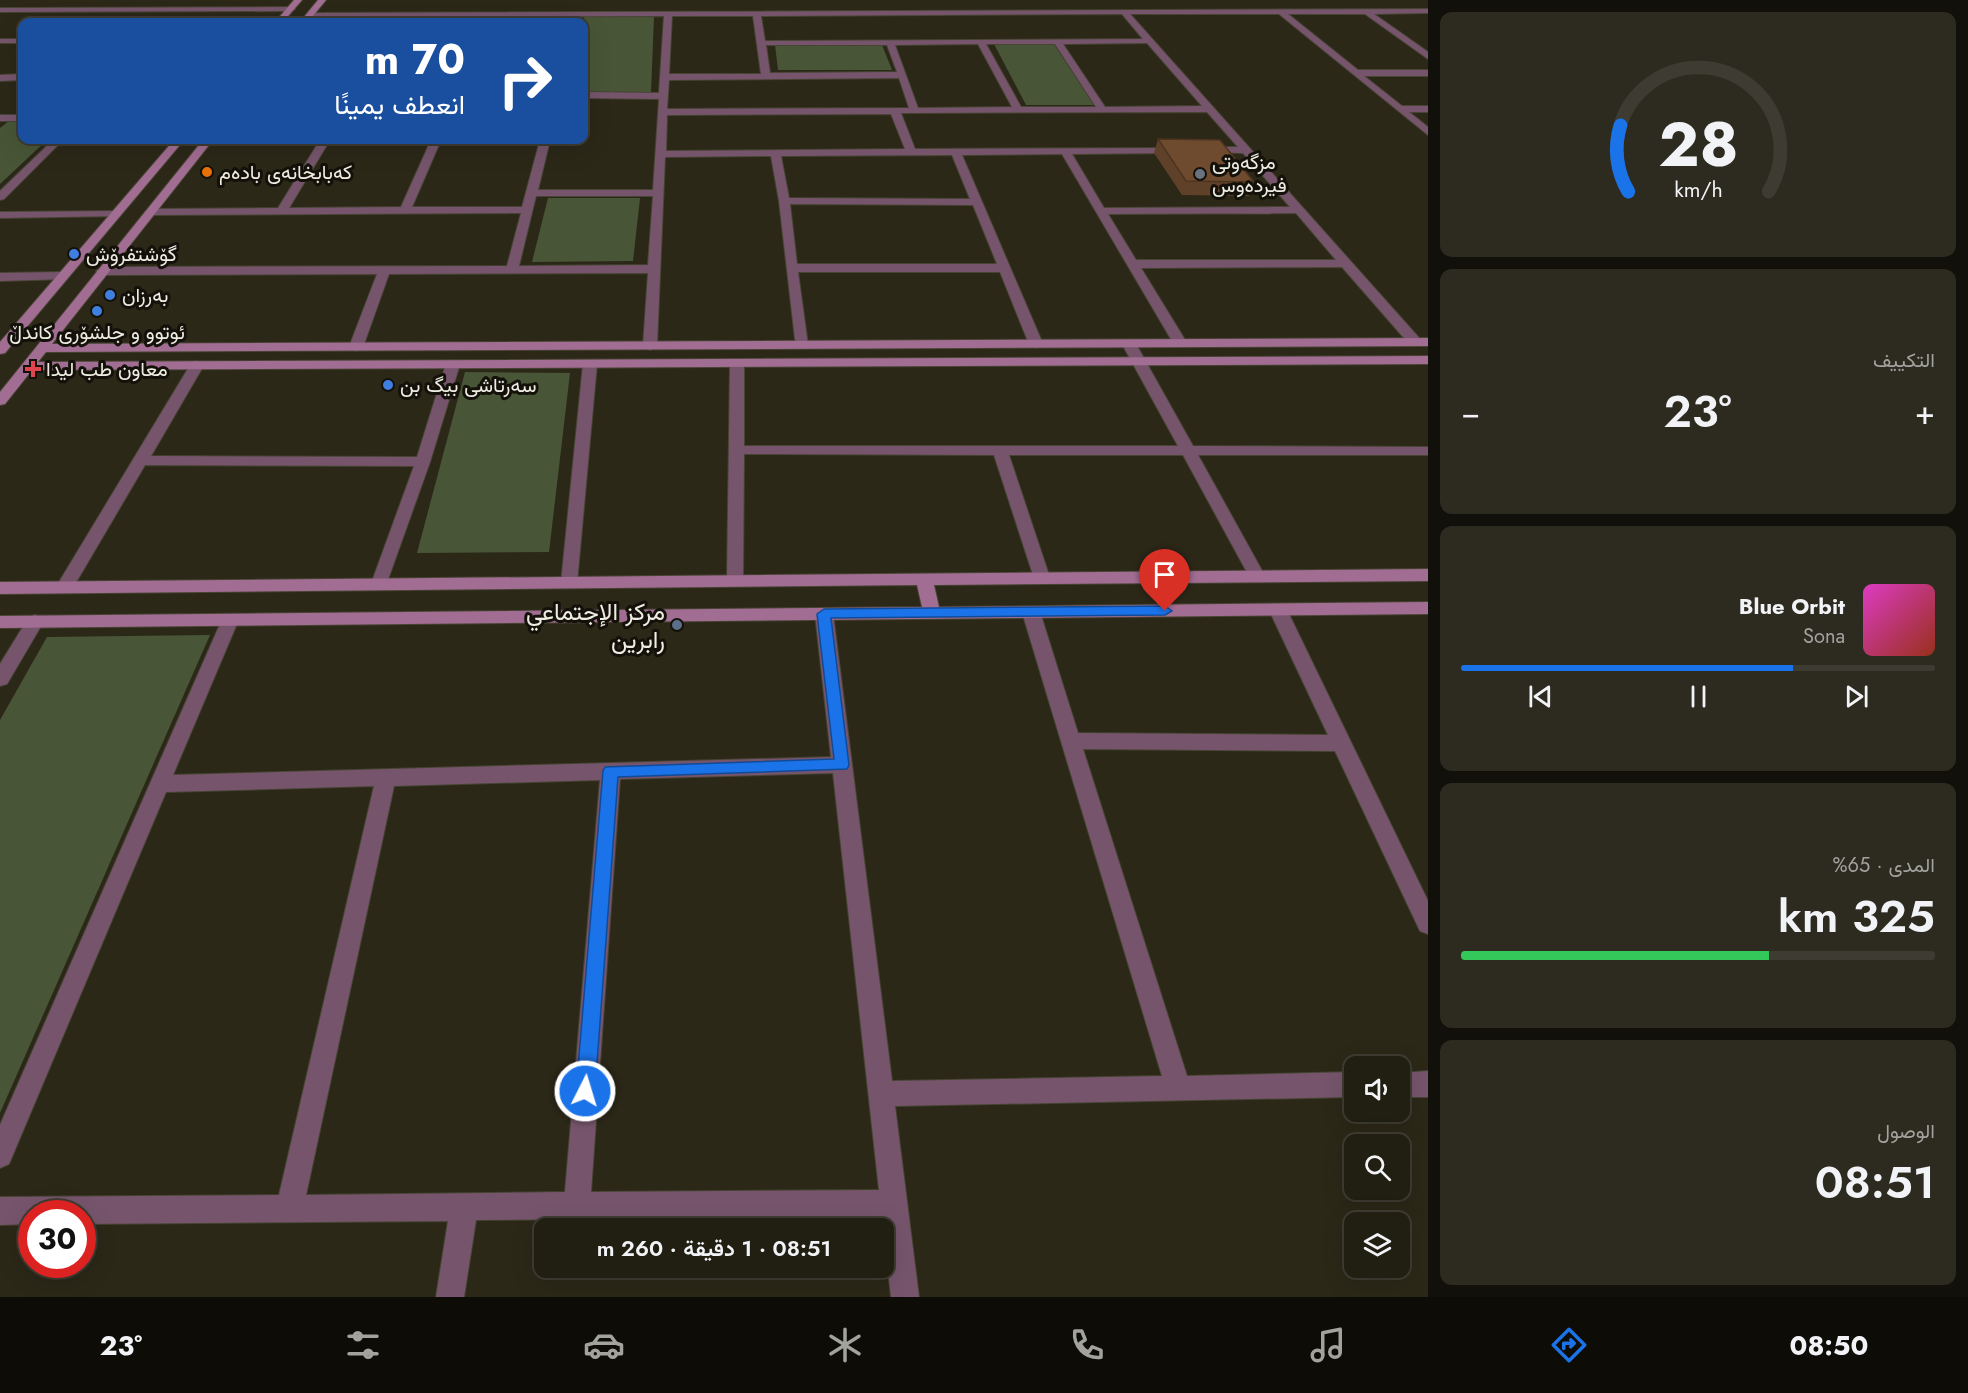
<!DOCTYPE html>
<html lang="ar">
<meta charset="utf-8">
<style>
:root{--surface:#211e12;--page:#2d2b20;--text:#f1f3f6;--muted:#a2a29f;--line:#3e3c32;--accent:#1a73e8}
body{margin:0;font-family:Jost,Vazirmatn,sans-serif;background:var(--page);color:var(--text);direction:rtl;height:100vh;display:flex;flex-direction:column;font-size:22px;white-space:nowrap}
*{box-sizing:border-box;margin:0}
p{font-size:20px;color:var(--muted)}
.icon{flex:none;width:33px;height:33px;fill:none;stroke:currentColor;stroke-width:2;stroke-linecap:round;stroke-linejoin:round}
.map{position:relative;flex:1;overflow:hidden;direction:ltr}
.panel{display:flex;flex-direction:column;gap:12px;padding:12px;background:#12100a;width:540px}
.panel>*{flex:none}
.hud{position:absolute;left:18px;top:18px;width:570px;height:126px;border-radius:12px;box-shadow:0 6px 24px #0002,0 0 0 2px var(--line);direction:rtl;background:#1a4fa0;color:#fff;overflow:hidden}
.buttons{position:absolute;left:1344px;top:1056px;display:grid;gap:12px}
.buttons a{display:grid;place-items:center;width:66px;height:66px;border-radius:12px;background:var(--surface);box-shadow:0 6px 24px #0002,0 0 0 2px var(--line);font-size:30px}
.speed{position:absolute;left:18px;top:1200px;display:flex;gap:12px;font-size:30px;font-weight:700;text-align:center}
.speed>*{display:grid;place-content:center;width:78px;height:78px;border-radius:50%;background:var(--surface);box-shadow:0 6px 24px #0002,0 0 0 2px var(--line);line-height:1}
.speed .limit{border:9px solid #d22;background:#fff;color:#111}
.pin{position:absolute;display:grid;place-items:center;width:51px;height:51px;color:#fff;margin:-62px -26px;border-radius:50% 50% 50% 0;rotate:-45deg;box-shadow:0 0 6px #0007}
.pin .icon{rotate:45deg}
.me{position:absolute;width:66px;margin:-33px;rotate:5deg;stroke-linejoin:round;filter:drop-shadow(0 0 4px #0008)}
.turn{display:flex;align-items:center;gap:21px;height:126px;padding:0 24px;font-size:27px}
.turn .icon{width:78px;height:78px;stroke-width:2.5}
.turn b{display:block;font-size:42px;line-height:51px}
.big{font-size:45px;font-weight:600;line-height:1.1}
.panel .tile{flex:1;display:flex;flex-direction:column;justify-content:center;gap:9px;min-width:0;padding:0 21px;border-radius:12px;background:var(--page)}
.panel .dial{align-items:center;gap:0}
.dial svg{height:156px;overflow:visible;fill:none;stroke:var(--line);stroke-width:7;stroke-linecap:round;text-anchor:middle}
.dial text{fill:var(--text);stroke:none}
.song{display:flex;align-items:center;gap:18px}
.cover{width:72px;height:72px;border-radius:9px;background:linear-gradient(135deg,hsl(310 70% 55%),hsl(10 70% 35%))}
.played{height:6px;border-radius:3px;background:linear-gradient(90deg,var(--accent) 70%,var(--line) 70%)}
.keys{display:flex;justify-content:space-around;direction:ltr}
.heat{display:flex;justify-content:space-between;align-items:center;font-size:33px;direction:ltr}
.charge{height:9px;border-radius:4px;background:linear-gradient(90deg,#34c759 65%,var(--line) 0)}
.trip{position:absolute;left:534px;top:1218px;width:360px;height:60px;border-radius:12px;background:var(--surface);box-shadow:0 6px 24px #0002,0 0 0 2px var(--line);font-weight:600;line-height:60px;text-align:center;direction:rtl}
.menu{display:flex;height:96px;justify-content:space-around;align-items:center;background:#0d0c07;color:var(--muted)}
.menu .icon{width:42px;height:42px}
.menu .on{color:var(--accent)}
.menu b{font-size:27px;color:var(--text)}
main{display:flex;flex:1;min-height:0}
.map>svg:first-child{display:block}
.green{fill:#485637}
.lines{fill:none;stroke-linecap:round;stroke-linejoin:round}
.street-casing{stroke:#474434;stroke-width:2}
.secondary-casing{stroke:#474434;stroke-width:2}
.street{fill:#76556c;fill-rule:evenodd}
.secondary{fill:#a26d92;fill-rule:evenodd}
.wall{fill:#5f4028}
.building{fill:#6e4a2e;stroke:#4d3420;stroke-width:1.5}
.route{fill:#1a73e8;stroke:#114b97;stroke-width:1.5}
.food-dot{fill:#e8710a;stroke:#13110a;stroke-width:2}
.worship-dot{fill:#6b7280;stroke:#13110a;stroke-width:2}
.shop-dot{fill:#3f7fe0;stroke:#13110a;stroke-width:2}
.health-dot{fill:#e0444e;stroke:#13110a;stroke-width:2}
.service-dot{fill:#5c6f8a;stroke:#13110a;stroke-width:2}
.labels{text-anchor:middle;dominant-baseline:central;stroke-width:6;stroke-linejoin:round;paint-order:stroke}
.far-poi-label{font-size:20px;fill:#efede2;stroke:#13110a;text-anchor:start}
.poi-label{font-size:24px;fill:#efede2;stroke:#13110a;text-anchor:end}
</style>
<main>
<section class="panel">
<div class="tile dial"><svg viewBox="0 0 100 80">
<path d="M14 69A42 42 0 1 1 86 69"/>
<path d="M14 69A42 42 0 0 1 10 35" stroke="#1a73e8"/>
<text x="50" y="56" font-size="32" font-weight="700">28</text>
<text x="50" y="72" font-size="11">km/h</text>
</svg></div>
<div class="tile"><p>التكييف</p>
<div class="heat"><a>−</a><b class="big">23°</b><a>+</a></div>
</div>
<div class="tile">
<div class="song"><i class="cover"></i><div><b>Blue Orbit</b><p>Sona</p></div></div>
<div class="played"></div>
<div class="keys"><svg class="icon" aria-label="previous" viewBox="0 0 24 24"><path d="M18 5L8 12l10 7zM5 5v14"/></svg><svg class="icon" aria-label="pause" viewBox="0 0 24 24"><path d="M8 5v14M16 5v14"/></svg><svg class="icon" aria-label="next" viewBox="0 0 24 24"><path d="M6 5l10 7-10 7zM19 5v14"/></svg></div>
</div>
<div class="tile"><p>المدى · 65%</p><b class="big">325 km</b><div class="charge"></div></div>
<div class="tile"><p>الوصول</p><b class="big">08:51</b></div>
</section>
<div class="map">
<svg width="1428" height="1297" viewBox="0 0 1428 1297">
<rect width="100%" height="100%" fill="#2c2818"/>
<g class="green">
<polygon points="584,17 654,17 651,92 584,92"/>
<polygon points="994,44 1054,44 1094,105 1026,105"/>
<polygon points="775,45 882,45 892,70 778,70"/>
<polygon points="9,121 22,121 22,140 47,140 0,184 0,128"/>
<polygon points="548,198 640,198 633,261 532,262"/>
<polygon points="465,372 570,373 549,552 417,553"/>
<polygon points="210,635 0,1113 0,720 47,637"/>
</g>
<g class="lines">
<defs>
<g id="street">
<polygon points="294,7 295,9 291,11 0,12 0,8"/>
<path d="M1428,9V13L1374,14L1428,52V59L1365,14H1288L1358,70H1428V76H1364L1402,106H1428V112H1409L1428,127V135L1279,14H1130L1421,340L1423,343L1421,346H1411L1342,267L1141,268L1187,343L1180,347L1175,346L1062,154L962,155L1043,344L1036,348L1029,344L1000,272H798L808,345L806,348H796L779,201L771,156L665,157L657,346L650,350L643,346L648,273L389,274L363,347L356,351L349,347L377,274L102,275L96,271L102,267L507,266L521,213L150,215L145,212L150,209L278,208L320,140H330L289,208L401,207L431,140H441L412,207H522L540,140H550L538,190H653L659,99L584,98V92L659,93L664,16L307,17L306,15L310,13ZM1122,14L1143,39L765,41L761,16ZM672,16H753L761,74H669ZM1147,43L1202,106L1105,107L1063,44ZM978,44L1012,107L918,108L895,45ZM986,44H1055L1096,107H1021ZM766,45H887L897,72L770,73ZM899,78L909,108L667,109L669,80ZM1207,112L1238,147H1205L1200,150L1201,152L1243,153L1290,207L1104,208L1072,154L1178,153L1183,150L1182,148L915,149L901,113ZM891,114L905,149L666,151L667,115ZM952,155L970,199L789,198L781,156ZM536,196H653L648,265L519,266ZM790,204L973,205L997,264H797ZM1296,213L1336,260H1136L1108,214Z"/>
<rect x="0" y="39" width="22" height="4"/>
<polygon points="22,74 22,80 0,81 0,75"/>
<rect x="0" y="115" width="22" height="6"/>
<polygon points="53,140 63,140 4,199 0,200 0,191"/>
<polygon points="116,211 121,214 120,216 0,218 0,212"/>
<polygon points="63,272 67,273 67,279 0,281 0,273"/>
<polygon points="1129,340 1136,344 1193,446 1428,447 1428,455 1198,455 1265,576 1263,580 1251,580 1249,576 1183,455 1009,455 1050,578 1048,582 1036,582 1034,578 994,455 744,454 743,581 741,585 729,585 727,581 730,363 732,360 742,360 744,363 744,446 1178,446 1122,344"/>
<polygon points="453,360 460,364 430,462 385,588 373,588 371,584 414,466 145,465 71,591 59,591 56,587 192,362 197,361 204,365 151,456 417,457 446,364"/>
<polygon points="590,360 597,364 577,583 575,587 563,587 561,583 583,364"/>
<path d="M1278,604L1284,606L1287,610L1428,901V934L1420,931L1335,751L1083,749L1187,1076L1354,1072V1097L895,1106L919,1297H891L882,1217L476,1220L464,1297H436L448,1221L82,1224V1214H32V1224L0,1225V1197L279,1195L374,786L166,792L9,1164L0,1168V1125L224,615H236L239,619L173,775L831,757L815,614L818,610H830L833,614L892,1081L1162,1076L1022,612L1025,608H1037L1040,612L1078,733L1328,735L1269,610L1272,606ZM833,773L879,1190L591,1192L620,779ZM600,780L565,1192L306,1195L394,786Z"/>
<polygon points="35,615 41,617 44,621 7,684 0,686 0,664 29,617"/>
<polygon points="1428,1071 1428,1097 1400,1097 1400,1073"/>
</g>
<g id="secondary">
<polygon points="294,0 302,0 283,22 275,22"/>
<polygon points="318,0 326,0 308,22 300,22"/>
<polygon points="174,140 184,140 5,353 0,354 0,342"/>
<polygon points="203,140 213,140 52,344 1428,338 1428,346 46,352 38,362 1428,356 1428,364 32,370 5,404 0,405 0,392"/>
<polygon points="1428,569 1428,581 934,585 939,607 1428,602 1428,614 0,628 0,616 922,607 917,585 0,594 0,582"/>
</g>
</defs>
<use href="#street" class="street-casing"/>
<use href="#secondary" class="secondary-casing"/>
<use href="#street" class="street"/>
<use href="#secondary" class="secondary"/>
</g>
<polygon class="wall" points="1158,139 1254,182 1249,196 1182,195 1154,153"/>
<polygon class="building" points="1158,139 1220,140 1254,182 1186,181"/>
<polygon class="route" points="1165,606 1172,611 1165,615 831,618 849,765 847,769 618,777 595,1091 592,1098 585,1101 579,1098 576,1091 603,771 605,767 834,759 817,614 824,609"/>
<circle class="food-dot" cx="207" cy="172" r="6"/>
<circle class="worship-dot" cx="1200" cy="174" r="6"/>
<g class="shop-dot">
<circle cx="74" cy="254" r="6"/>
<circle cx="110" cy="295" r="6"/>
<circle cx="97" cy="311" r="6"/>
<circle cx="388" cy="385" r="6"/>
</g>
<path class="health-dot" d="M30 360h6v6h6v6h-6v6h-6v-6h-6v-6h6z"/>
<circle class="service-dot" cx="677" cy="625" r="6"/>
<g class="labels">
<g class="far-poi-label">
<text x="1212" y="162">مزگە‌وتی<tspan x="1212" dy="23">فیردە‌وس</tspan></text>
<text x="219" y="172">کەبابخانەی بادەم</text>
<text x="86" y="254">گۆشتفرۆش</text>
<text x="122" y="295">بەرزان</text>
<text x="97" y="332" text-anchor="middle">ئوتوو و جلشۆری کاندڵ</text>
<text x="46" y="369">معاون طب لیدا</text>
<text x="400" y="385">سەرتاشی بیگ بن</text>
</g>
<g class="poi-label">
<text x="665" y="611">مركز الإجتماعي<tspan x="665" dy="28">رابرين</tspan></text>
</g>
</g>
</svg>
<div class="buttons">
<a><svg class="icon" aria-label="sound" viewBox="0 0 24 24"><path d="M4 9h4l5-4v14l-5-4H4zM17 9q2 3 0 6"/></svg></a>
<a><svg class="icon" aria-label="search" viewBox="0 0 24 24"><circle cx="10" cy="10" r="6"/><path d="M15 15l6 6"/></svg></a>
<a><svg class="icon" aria-label="layers" viewBox="0 0 24 24"><path d="M12 4l9 5-9 5-9-5zM3 14l9 5 9-5"/></svg></a>
</div>
<div class="speed"><div class="limit">30</div></div>
<div class="pin" style="left:1165px;top:611px;background:#d93025"><svg class="icon" aria-label="arrive" viewBox="0 0 24 24"><path d="M6 21V4h12l-3 4 3 4H6"/></svg></div>
<svg class="me" style="left:585px;top:1091px" viewBox="-20 -20 40 40"><circle r="17" fill="#1a73e8" stroke="#fff" stroke-width="3"/><path d="M0-11L8 9 0 5-8 9z" fill="#fff"/></svg>
<div class="trip">08:51 · 1 دقيقة · 260 m</div>
<div class="hud">
<div class="turn"><svg class="icon" aria-label="right" viewBox="0 0 24 24"><path d="M7 20v-9h11M14 6l5 5-5 5"/></svg><div><b>70 m</b>انعطف يمينًا</div></div>
</div>
</div>
</main>
<nav class="menu">
<b>08:50</b>
<svg class="icon on" aria-label="directions" viewBox="0 0 24 24"><path d="M12 3l9 9-9 9-9-9zM9 14v-3h6M13 9l2 2-2 2"/></svg>
<svg class="icon" aria-label="music" viewBox="0 0 24 24"><path d="M9 18V5l10-2v13"/><circle cx="6" cy="18" r="3"/><circle cx="16" cy="16" r="3"/></svg>
<svg class="icon" aria-label="phone" viewBox="0 0 24 24"><path d="M5 4h4l2 5-3 2q2 4 5 5l2-3 5 2v4C11 20 4 13 5 4z"/></svg>
<svg class="icon" aria-label="climate" viewBox="0 0 24 24"><path d="M12 3v18M4 7l16 10M4 17L20 7"/></svg>
<svg class="icon" aria-label="car" viewBox="0 0 24 24"><path d="M5 17H2v-5l4-1 3-4h7l3 4 3 1v5h-3M9 17h6M6 11h13"/><circle cx="7" cy="17" r="2"/><circle cx="17" cy="17" r="2"/></svg>
<svg class="icon" aria-label="filters" viewBox="0 0 24 24"><path d="M4 7h16M4 17h16"/><circle cx="9" cy="7" r="2"/><circle cx="15" cy="17" r="2"/></svg>
<b>23°</b>
</nav>
